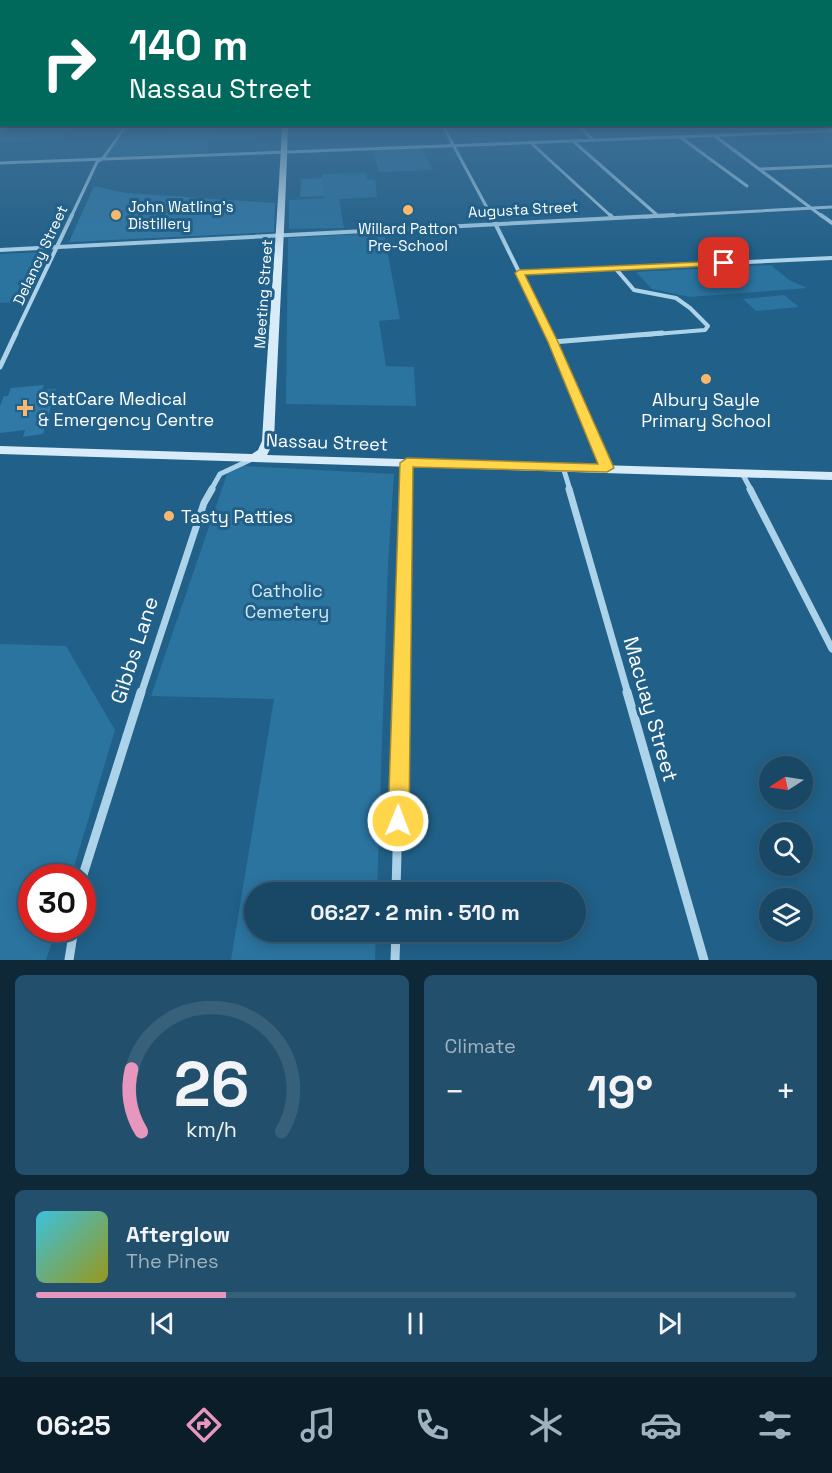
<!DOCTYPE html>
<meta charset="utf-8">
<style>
:root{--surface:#194866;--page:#224f6c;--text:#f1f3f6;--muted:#9fb2bf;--line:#37607a;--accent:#e797bd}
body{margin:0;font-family:"Space Grotesk",sans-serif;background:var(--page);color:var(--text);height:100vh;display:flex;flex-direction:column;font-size:22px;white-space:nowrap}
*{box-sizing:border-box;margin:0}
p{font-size:20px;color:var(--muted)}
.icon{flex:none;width:33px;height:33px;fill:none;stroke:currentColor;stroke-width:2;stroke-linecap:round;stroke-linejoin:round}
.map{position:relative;height:960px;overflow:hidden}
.sheet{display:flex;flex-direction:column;gap:15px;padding:15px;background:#0e2838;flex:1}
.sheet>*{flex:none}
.guide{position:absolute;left:0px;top:0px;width:832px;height:126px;box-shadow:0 3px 15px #0003,0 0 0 2px var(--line);background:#00695c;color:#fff;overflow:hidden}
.needle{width:39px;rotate:258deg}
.fabs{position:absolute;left:759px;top:756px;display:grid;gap:12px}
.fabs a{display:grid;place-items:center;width:54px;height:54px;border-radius:50%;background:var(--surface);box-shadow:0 3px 15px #0003,0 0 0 2px var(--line);font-size:30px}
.speed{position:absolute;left:18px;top:864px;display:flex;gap:12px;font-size:30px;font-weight:700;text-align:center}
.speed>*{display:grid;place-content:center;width:78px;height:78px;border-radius:50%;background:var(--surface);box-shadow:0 3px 15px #0003,0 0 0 2px var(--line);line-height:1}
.speed .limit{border:9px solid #d22;background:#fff;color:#111}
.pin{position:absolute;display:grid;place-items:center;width:51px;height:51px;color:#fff;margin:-26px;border-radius:12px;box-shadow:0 3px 9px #0006}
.me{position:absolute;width:66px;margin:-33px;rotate:1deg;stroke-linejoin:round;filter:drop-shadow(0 0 4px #0008)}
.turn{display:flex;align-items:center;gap:21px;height:126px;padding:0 30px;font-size:27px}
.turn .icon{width:78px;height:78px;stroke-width:2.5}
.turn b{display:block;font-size:42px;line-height:51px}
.big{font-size:45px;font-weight:700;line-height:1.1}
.sheet .tile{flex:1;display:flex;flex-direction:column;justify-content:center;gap:9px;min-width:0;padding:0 21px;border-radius:9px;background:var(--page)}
.sheet .dial{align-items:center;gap:0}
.dial svg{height:156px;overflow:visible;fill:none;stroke:var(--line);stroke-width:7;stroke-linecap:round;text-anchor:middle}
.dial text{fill:var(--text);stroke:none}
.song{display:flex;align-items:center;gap:18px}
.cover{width:72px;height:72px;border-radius:9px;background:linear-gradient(135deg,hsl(190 70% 55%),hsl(60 70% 35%))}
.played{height:6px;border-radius:3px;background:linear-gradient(90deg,var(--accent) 25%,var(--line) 25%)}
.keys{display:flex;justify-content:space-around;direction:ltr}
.heat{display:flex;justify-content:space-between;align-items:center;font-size:33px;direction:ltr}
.sheet .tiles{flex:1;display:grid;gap:15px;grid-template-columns:1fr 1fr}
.tile:last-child{grid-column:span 2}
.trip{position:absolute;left:244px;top:882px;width:342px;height:60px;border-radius:30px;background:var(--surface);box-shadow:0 3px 15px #0003,0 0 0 2px var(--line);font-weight:700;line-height:60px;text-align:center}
.tabs{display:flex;height:96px;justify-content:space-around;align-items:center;background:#0a1d29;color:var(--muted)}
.tabs .icon{width:42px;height:42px}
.tabs .current{color:var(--accent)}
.tabs b{font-size:27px;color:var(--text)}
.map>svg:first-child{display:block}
.green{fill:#2b74a0}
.building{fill:#3079a6}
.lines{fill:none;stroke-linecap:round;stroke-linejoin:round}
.street-far4{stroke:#acd3ea;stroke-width:3}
.street-far3{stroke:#acd3ea;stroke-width:4}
.street-far2{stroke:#acd3ea;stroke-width:5}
.street-far1{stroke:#acd3ea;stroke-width:7}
.street{stroke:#acd3ea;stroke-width:9}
.secondary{fill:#d7ebf8;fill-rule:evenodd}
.route{fill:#ffd54a;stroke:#a68a30;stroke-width:1.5}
.poi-dot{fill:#f7b76d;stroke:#216088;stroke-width:2}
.labels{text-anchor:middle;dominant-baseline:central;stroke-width:6;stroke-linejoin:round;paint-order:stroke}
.far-poi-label{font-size:15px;fill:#fff;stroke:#216088;text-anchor:start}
.far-street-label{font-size:15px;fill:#fff;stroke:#216088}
.poi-label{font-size:18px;fill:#fff;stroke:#216088;text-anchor:start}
.street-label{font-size:18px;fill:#fff;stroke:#216088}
.park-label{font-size:18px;fill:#d0e9f8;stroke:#216088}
.near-street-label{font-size:21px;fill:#fff;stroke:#216088}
</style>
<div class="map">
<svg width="832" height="960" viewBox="0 0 832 960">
<rect width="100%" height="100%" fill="#216088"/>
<g class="green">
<polygon points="35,126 69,126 61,139 0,142 0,129"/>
<polygon points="216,126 217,128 213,136 263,134 261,138 209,140 207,153 106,157 119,139 164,134 168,127"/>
<polygon points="421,148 433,170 379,172 373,150"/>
<polygon points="367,173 367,179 375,180 377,197 339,199 344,228 289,229 289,200 324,198 322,174"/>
<polygon points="384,233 400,319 379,321 386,366 414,367 416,406 286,404 288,238"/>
<polygon points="48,252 21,302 0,303 0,254"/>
<polygon points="771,265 789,280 807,288 690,297 652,289 636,272"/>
<polygon points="784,295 799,307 756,311 743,299"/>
<polygon points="243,466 394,474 388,564 377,892 255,892 255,932 376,932 375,960 231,960 274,699 151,696 227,474"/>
<polygon points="0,644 66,646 115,730 71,877 32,878 32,928 56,929 46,960 0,960"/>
</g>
<g class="building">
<polygon points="322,178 324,196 300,197 301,179"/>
<polygon points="94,186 126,193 275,203 274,232 69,242"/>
<polygon points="44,385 42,390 56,389 43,434 23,437 25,430 0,433 0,406 4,396 8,396 11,388"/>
</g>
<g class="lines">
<g class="street-far4">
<polyline points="26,126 30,126"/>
<polyline points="443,126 492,217"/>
<polyline points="579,126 593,140"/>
<polyline points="715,136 823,217"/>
<polyline points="680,137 747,186"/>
<polyline points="573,141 657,215"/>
<polyline points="531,143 612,217"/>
<polyline points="0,163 832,131"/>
<polyline points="761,169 832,166"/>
<polyline points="71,217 97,162 104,157 126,126"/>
<polyline points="645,217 832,207"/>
</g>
<g class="street-far3">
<polyline points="491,215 550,335"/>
<polyline points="610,215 612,217"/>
<polyline points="821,215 832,223"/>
<polyline points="0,250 674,215"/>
<polyline points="616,269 634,290 676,298 690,308 708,326 705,330 643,335"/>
<polyline points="519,273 832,258"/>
<polyline points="15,335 72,215"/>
</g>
<g class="street-far2">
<polyline points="549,333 607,468"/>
<polyline points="553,342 662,333"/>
<polyline points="0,367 16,333"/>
<polyline points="563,467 570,490"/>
<polyline points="742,473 751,490"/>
<polyline points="211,490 220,474 250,460"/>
<polyline points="406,490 407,463"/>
</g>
<g class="street-far1">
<polyline points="569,489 628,694"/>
<polyline points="750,489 832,649"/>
<polyline points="141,694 204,503 212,489"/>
<polyline points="401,694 406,489"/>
</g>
<g class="street">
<polyline points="627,692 704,960"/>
<polyline points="82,878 141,692"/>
<polyline points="396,892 401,692"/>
<polyline points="69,960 74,928"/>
<polyline points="395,960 396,932"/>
</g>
<path class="secondary" d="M282,126H288C285,231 278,336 274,441L267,455L832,472V480L0,454V446L252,454L258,450L262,441C268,336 277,231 282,126Z"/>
</g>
<linearGradient id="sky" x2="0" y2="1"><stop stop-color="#12354b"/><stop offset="0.48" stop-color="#3d6f96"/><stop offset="1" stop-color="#3d6f96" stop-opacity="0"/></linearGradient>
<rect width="832" height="260" fill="url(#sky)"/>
<polygon class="route" points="724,261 727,261 727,265 525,275 558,342 614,468 607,472 413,467 409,821 406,828 398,831 391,828 388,821 400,463 407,458 598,464 548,342 515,273 519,270"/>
<g class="poi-dot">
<circle cx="408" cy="210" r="6"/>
<circle cx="116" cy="215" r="6"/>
<circle cx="706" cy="379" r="6"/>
<path d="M22 399h6v6h6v6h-6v6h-6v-6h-6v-6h6z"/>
<circle cx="169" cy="516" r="6"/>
</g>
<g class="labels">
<g class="far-poi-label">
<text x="128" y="206">John Watling's<tspan x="128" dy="17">Distillery</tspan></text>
<text x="408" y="228" text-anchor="middle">Willard Patton<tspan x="408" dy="17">Pre-School</tspan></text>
</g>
<g class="far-street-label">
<text transform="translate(523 209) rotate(-3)">Augusta Street</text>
<text transform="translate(40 255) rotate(-65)">Delancy Street</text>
<text transform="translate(263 294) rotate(-86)">Meeting Street</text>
</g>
<g class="poi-label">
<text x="38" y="398">StatCare Medical<tspan x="38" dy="21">&amp; Emergency Centre</tspan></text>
<text x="706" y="399" text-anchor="middle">Albury Sayle<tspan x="706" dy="21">Primary School</tspan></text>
<text x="181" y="516">Tasty Patties</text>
</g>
<g class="street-label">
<text transform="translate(327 442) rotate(2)">Nassau Street</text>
</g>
<g class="park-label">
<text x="287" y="590">Catholic<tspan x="287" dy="21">Cemetery</tspan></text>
</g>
<g class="near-street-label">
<text transform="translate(134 650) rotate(-72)">Gibbs Lane</text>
<text transform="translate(651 709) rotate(74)">Macuay Street</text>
</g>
</g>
</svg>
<div class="fabs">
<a><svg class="needle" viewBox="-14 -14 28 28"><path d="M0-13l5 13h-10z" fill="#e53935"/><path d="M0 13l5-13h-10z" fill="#9fb2bf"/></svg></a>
<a><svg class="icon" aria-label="search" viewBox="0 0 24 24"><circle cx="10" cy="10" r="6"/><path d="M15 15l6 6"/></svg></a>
<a><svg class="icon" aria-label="layers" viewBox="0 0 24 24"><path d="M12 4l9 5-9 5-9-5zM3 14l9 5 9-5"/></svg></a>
</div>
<div class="speed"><div class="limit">30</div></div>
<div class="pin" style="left:724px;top:263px;background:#d93025"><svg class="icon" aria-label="arrive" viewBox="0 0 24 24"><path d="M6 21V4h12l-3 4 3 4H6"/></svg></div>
<svg class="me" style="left:398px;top:821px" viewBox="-20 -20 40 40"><circle r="17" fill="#ffd54a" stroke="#fff" stroke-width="3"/><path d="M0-11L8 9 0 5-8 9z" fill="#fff"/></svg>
<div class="trip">06:27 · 2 min · 510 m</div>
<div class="guide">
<div class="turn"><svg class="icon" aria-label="right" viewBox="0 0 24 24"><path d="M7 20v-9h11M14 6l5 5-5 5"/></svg><div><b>140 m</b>Nassau Street</div></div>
</div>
</div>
<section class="sheet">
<div class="tiles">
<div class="tile dial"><svg viewBox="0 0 100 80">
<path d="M14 69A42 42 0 1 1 86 69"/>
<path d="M14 69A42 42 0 0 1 9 37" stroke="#e797bd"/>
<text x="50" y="56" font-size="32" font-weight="700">26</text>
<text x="50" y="72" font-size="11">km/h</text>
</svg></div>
<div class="tile"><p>Climate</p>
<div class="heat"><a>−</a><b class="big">19°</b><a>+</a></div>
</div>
<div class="tile">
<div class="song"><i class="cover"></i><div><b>Afterglow</b><p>The Pines</p></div></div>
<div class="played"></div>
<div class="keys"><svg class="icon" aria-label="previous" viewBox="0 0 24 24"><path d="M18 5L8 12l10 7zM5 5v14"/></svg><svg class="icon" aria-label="pause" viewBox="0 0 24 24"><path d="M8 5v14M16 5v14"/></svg><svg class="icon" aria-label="next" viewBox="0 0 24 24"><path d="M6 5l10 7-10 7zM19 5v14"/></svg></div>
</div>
</div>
</section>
<nav class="tabs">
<b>06:25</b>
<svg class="icon current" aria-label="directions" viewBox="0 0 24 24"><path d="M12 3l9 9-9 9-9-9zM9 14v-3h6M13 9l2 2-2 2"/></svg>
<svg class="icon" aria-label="music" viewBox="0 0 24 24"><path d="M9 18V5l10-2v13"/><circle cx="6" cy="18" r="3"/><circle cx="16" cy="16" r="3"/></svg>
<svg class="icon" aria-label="phone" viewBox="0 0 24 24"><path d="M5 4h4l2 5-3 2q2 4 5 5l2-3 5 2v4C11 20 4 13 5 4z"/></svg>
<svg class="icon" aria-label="climate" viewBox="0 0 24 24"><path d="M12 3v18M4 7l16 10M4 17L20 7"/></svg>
<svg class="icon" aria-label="car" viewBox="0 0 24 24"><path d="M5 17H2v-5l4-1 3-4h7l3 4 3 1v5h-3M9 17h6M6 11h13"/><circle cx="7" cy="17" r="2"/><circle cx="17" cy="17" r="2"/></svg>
<svg class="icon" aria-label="filters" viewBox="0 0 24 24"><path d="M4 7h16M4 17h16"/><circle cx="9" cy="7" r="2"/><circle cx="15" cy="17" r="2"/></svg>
</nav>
